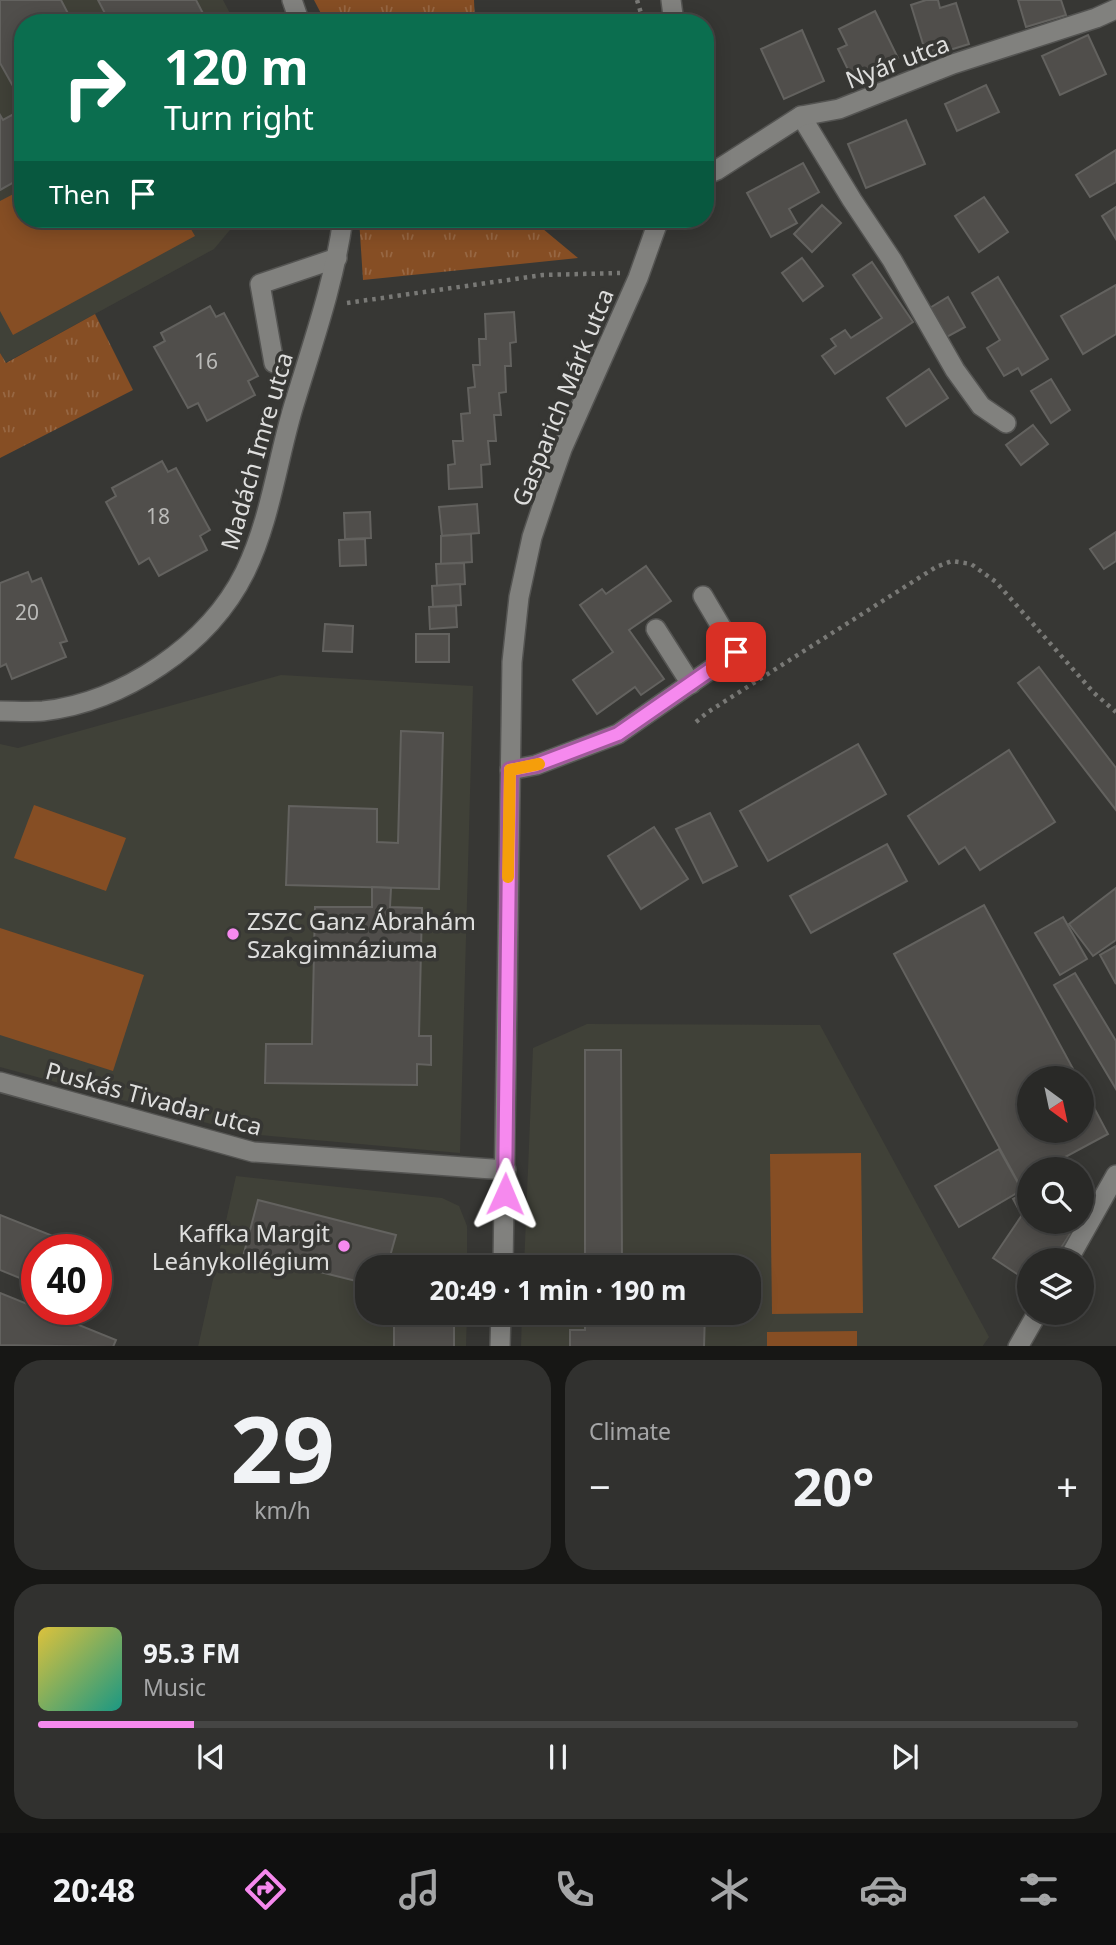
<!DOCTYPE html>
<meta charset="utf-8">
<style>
:root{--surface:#292927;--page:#31312f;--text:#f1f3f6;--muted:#a5a6a7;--line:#454544;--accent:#f689ee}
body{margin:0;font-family:"Noto Sans",sans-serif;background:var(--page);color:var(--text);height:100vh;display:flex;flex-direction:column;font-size:26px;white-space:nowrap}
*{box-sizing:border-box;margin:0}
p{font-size:23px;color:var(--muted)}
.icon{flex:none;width:38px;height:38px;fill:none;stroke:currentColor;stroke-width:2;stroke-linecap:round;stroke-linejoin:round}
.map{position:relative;height:1346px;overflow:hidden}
.drawer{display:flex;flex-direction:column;gap:14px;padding:14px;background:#171715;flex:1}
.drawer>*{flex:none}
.banner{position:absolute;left:14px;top:14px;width:700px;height:214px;border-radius:28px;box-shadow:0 4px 18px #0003,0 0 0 2px var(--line);background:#0b6e4f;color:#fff;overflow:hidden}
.needle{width:46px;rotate:147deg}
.fabs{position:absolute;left:1017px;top:1066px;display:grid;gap:14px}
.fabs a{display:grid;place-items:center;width:77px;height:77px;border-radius:50%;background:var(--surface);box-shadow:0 4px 18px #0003,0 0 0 2px var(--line);font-size:35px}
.speed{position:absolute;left:21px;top:1234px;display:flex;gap:14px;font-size:35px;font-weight:700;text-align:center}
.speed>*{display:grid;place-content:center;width:91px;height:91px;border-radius:50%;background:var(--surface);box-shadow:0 4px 18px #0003,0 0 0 2px var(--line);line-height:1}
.speed .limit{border:10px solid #d22;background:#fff;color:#111}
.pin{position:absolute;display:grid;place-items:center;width:60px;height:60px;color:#fff;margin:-30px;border-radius:14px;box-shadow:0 4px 10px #0006}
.me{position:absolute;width:77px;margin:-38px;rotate:1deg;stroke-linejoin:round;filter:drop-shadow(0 0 5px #0008)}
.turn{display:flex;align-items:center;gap:24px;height:147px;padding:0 35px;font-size:32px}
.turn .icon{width:91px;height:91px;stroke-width:2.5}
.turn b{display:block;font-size:49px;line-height:60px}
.then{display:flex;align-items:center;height:66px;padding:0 35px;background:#0003;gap:14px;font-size:26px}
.big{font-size:52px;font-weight:700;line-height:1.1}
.drawer .widget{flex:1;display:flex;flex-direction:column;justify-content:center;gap:10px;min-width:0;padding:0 24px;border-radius:28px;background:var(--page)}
.drawer .dial{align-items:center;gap:0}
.dial b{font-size:91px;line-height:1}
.song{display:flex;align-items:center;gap:21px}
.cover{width:84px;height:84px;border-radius:10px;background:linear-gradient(135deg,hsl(50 70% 55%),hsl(170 70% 35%))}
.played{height:7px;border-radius:4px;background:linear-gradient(90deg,var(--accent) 15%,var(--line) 15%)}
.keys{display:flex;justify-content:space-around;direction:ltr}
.heat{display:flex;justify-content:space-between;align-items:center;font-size:38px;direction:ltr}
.drawer .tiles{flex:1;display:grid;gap:14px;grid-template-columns:1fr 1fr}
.widget:last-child{grid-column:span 2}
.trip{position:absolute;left:355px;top:1255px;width:406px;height:70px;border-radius:28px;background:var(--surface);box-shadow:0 4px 18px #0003,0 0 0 2px var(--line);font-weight:700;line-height:70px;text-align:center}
.dock{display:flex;height:112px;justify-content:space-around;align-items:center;background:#101010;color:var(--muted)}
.dock .icon{width:49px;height:49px}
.dock .selected{color:var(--accent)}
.dock b{font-size:32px;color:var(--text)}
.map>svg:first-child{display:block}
.built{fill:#404138}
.grass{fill:url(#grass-tufts)}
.pitch{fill:#864e24}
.building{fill:#504e4b;stroke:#63625f;stroke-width:2}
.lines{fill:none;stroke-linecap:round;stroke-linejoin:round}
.minor-casing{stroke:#545452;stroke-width:22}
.tertiary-casing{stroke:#545452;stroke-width:22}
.path{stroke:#797976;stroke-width:4.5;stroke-dasharray:3.5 5;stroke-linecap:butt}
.minor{stroke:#81817e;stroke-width:19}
.tertiary{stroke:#81817e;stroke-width:19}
.route-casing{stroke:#a0599b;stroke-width:18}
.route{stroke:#f689ee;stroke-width:12}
.slow{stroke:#f59e0b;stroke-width:12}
.poi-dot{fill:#f689ee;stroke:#373734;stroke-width:2.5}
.labels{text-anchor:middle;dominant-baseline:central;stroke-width:7;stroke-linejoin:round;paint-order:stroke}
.number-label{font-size:21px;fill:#babab8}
.street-label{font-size:24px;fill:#dededd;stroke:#373734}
.poi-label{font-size:24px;fill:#dededd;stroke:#373734;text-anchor:start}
</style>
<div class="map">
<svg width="1116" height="1347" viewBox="0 0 1116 1347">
<defs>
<pattern id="grass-tufts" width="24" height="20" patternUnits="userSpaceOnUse" patternTransform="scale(1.75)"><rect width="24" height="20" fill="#864e24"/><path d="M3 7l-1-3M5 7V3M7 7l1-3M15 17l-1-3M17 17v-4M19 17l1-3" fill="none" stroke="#976743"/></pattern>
</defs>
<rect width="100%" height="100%" fill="#373734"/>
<g class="built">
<polygon points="0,0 223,0 235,23 23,23 23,219 239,219 214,249 5,363 0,353"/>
<polygon points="281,675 473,686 460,1153 248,1134 0,1067 0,744 18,748"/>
<polygon points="587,1024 820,1025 989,1337 982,1347 521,1347 522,1313 749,1312 749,1267 524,1267 533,1048"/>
<polygon points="236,1176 442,1198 459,1206 467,1226 467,1267 368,1267 368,1312 467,1313 466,1346 198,1347"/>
</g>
<g class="grass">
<polygon points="314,0 474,0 475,23 326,23"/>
<polygon points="359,219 531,219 578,258 363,280"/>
<polygon points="95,314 133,390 0,458 0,353 6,363"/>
</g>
<g class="pitch">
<polygon points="23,189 23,219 185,219 195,236 13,335 0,311 0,201"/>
<polygon points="34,805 126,838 106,891 14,858"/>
<polygon points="0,928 144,975 113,1071 0,1035"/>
<polygon points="861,1153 863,1313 772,1314 770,1154"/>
<polygon points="857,1331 857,1346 767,1346 767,1332"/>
</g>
<g class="building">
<polygon points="0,0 61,0 73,23 23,23 23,104 0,63"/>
<polygon points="98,0 196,0 208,23 110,23"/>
<polygon points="926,0 938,0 940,8 956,3 969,44 927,57 911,5"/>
<polygon points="1018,0 1061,0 1066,15 1026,27"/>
<polygon points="875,11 898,58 853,80 838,49 847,45 839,29"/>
<polygon points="802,30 824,81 784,99 761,49"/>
<polygon points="1088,35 1106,74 1060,95 1042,56"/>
<polygon points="986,85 999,112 957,131 945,104"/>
<polygon points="23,109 23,147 19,148 23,154 23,177 0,190 0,115 3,120"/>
<polygon points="906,120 925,164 866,188 848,144"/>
<polygon points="1116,150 1116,182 1090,197 1076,175"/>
<polygon points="803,163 819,192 789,209 797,223 771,237 747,193"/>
<polygon points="984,197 1008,232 979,252 955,216"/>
<polygon points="822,205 841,223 812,252 794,234"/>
<polygon points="1116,207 1116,239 1102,216"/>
<polygon points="802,258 823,286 803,301 782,273"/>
<polygon points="872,262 913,322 835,374 822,356 836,346 831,339 845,330 851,338 882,318 853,275"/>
<polygon points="998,277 1048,359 1022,375 1018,368 1004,376 987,348 1000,340 972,293"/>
<polygon points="1116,285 1116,334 1083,354 1061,316"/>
<polygon points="948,297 965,327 945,338 928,309"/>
<polygon points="210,306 216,317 224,313 258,376 248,381 255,395 207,421 198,403 188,408 154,347 165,341 161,333"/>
<polygon points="514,312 516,342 510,343 511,366 505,366 506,392 499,393 501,415 494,415 496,441 488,441 490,464 481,465 482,487 449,489 448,465 455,464 453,441 463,441 461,414 470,413 468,388 475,387 473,365 480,365 479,339 486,339 485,314"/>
<polygon points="929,369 948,398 906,426 887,398"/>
<polygon points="1051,379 1070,410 1051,423 1031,391"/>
<polygon points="1033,425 1048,444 1021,465 1006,445"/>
<polygon points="162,461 168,472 176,468 210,530 200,536 207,550 159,576 149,558 139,564 106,502 116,496 112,488"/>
<polygon points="477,504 479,533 442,536 439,507"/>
<polygon points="370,512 371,538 345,539 344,513"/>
<polygon points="1116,532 1116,561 1104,569 1090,549"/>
<polygon points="471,534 472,562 441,564 441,536"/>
<polygon points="365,539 366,565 340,566 339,540"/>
<polygon points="464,563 465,584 437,586 436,564"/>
<polygon points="646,566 671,601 629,630 664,679 641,695 635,687 597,714 573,680 613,652 580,605 602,589 606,594"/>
<polygon points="28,572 32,582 41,578 67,641 60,643 66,657 12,679 6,664 0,667 0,583"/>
<polygon points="460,584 461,605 433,607 432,586"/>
<polygon points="456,606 457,627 430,629 429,607"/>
<polygon points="325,624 353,626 352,652 323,651"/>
<rect x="416" y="634" width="33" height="28"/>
<polygon points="1039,667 1116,768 1116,810 1018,683"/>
<polygon points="401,731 443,733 439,889 286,885 289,806 377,809 377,842 398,843"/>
<polygon points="858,744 886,794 768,861 740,811"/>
<polygon points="1009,750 1055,822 980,870 965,847 939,864 908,816"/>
<polygon points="710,813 737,866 703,883 676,829"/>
<polygon points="654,827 688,879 641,909 608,856"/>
<polygon points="887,844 907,881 811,933 790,896"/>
<polygon points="372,887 391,888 390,907 422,908 419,1036 431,1036 431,1065 417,1064 417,1085 265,1083 266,1044 312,1044 315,907 372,907"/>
<polygon points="1116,888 1116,940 1093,956 1069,924"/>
<polygon points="984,905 1078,1078 1029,1078 1029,1130 1082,1130 1082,1085 1108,1134 1043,1169 1029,1169 1029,1176 1018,1182 894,954"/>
<polygon points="1063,917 1087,959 1060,975 1035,933"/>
<polygon points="1116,946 1116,984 1100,955"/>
<polygon points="1075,973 1116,1041 1116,1089 1054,985"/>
<polygon points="585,1050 621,1050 622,1267 585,1267"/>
<polygon points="999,1149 1022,1190 959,1227 935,1186"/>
<polygon points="1029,1178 1029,1222 1078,1222 1053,1260 1029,1260 1029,1282 993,1258 1022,1215 1013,1199 1026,1192 1021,1182"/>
<polygon points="258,1200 396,1235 387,1267 368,1267 368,1284 244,1253"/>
<polygon points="0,1215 73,1244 71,1250 37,1250 37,1285 0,1270"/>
<polygon points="395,1254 455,1255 455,1267 395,1267"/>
<polygon points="0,1293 116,1340 113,1347 0,1345"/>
<rect x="394" y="1312" width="60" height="35"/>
<polygon points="585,1312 705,1312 704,1347 570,1347 570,1330 585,1330"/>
</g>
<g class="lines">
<defs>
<g id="minor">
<polyline points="292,0 300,23"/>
<polyline points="801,116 852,200 892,260 955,370 981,406 1006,423"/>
<polyline points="705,175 717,170 801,116 839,109 953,64 1096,18 1116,9"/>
<polyline points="274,363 260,284 337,258"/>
<polyline points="656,629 691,684"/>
<path d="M0,711C14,711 29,712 43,711C123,702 209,645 245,572C270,521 277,462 293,408C312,345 334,284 343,219"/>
<polyline points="510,770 536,765 618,734 736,652 703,596"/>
<polyline points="0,1082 253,1152 506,1170"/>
<polyline points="1068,1260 1116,1175"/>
<polyline points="1018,1347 1038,1312"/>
</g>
<g id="tertiary">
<polyline points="671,0 674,23"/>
<polyline points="503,1267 512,662 519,597 532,537 549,486 562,449 638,278 659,219"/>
<polyline points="500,1347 501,1312"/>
</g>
</defs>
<use href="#minor" class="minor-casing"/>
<use href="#tertiary" class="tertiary-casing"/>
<g class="path">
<polyline points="637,0 644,23"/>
<polyline points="347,303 543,275 620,273"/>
<polyline points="696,722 708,712 936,567 952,561 971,564 996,582 1094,693 1116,712"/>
</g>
<use href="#minor" class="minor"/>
<use href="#tertiary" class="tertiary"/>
</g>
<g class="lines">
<defs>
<polyline id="route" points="505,1194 510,770 536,765 618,734 736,652"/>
</defs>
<use href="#route" class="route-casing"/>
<use href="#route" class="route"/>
<polyline class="slow" points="508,877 510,770 539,764"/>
</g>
<g class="poi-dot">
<circle cx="233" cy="934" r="7"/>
<circle cx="344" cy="1246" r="7"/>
</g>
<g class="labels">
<g class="number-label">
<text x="206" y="361">16</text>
<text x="158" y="516">18</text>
<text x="27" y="612">20</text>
</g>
<g class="street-label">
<text transform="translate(897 61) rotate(-21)">Nyár utca</text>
<text transform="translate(562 397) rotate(-68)">Gasparich Márk utca</text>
<text transform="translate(256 451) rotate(-74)">Madách Imre utca</text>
<text transform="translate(154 1098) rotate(15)">Puskás Tivadar utca</text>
</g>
<g class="poi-label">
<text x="247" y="920">ZSZC Ganz Ábrahám<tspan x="247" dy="28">Szakgimnáziuma</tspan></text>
<text x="330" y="1232" text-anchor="end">Kaffka Margit<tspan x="330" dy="28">Leánykollégium</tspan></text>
</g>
</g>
</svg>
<div class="fabs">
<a><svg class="needle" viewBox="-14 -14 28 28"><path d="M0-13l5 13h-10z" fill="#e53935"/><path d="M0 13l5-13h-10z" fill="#a5a6a7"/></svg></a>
<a><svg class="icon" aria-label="search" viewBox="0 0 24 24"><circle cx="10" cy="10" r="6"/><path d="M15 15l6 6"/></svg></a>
<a><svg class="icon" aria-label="layers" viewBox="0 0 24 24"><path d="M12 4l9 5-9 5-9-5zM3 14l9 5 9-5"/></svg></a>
</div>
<div class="speed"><div class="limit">40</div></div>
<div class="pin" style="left:736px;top:652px;background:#d93025"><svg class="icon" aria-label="arrive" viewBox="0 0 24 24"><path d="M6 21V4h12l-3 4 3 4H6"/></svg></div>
<svg class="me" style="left:505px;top:1194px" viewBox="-20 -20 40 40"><path d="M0-17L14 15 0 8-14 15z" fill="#f689ee" stroke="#fff" stroke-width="4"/></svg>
<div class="trip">20:49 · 1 min · 190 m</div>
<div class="banner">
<div class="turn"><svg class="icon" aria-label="right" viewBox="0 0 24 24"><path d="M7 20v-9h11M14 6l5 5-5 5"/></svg><div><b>120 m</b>Turn right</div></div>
<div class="then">Then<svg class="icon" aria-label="arrive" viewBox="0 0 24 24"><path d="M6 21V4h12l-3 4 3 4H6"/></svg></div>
</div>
</div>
<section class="drawer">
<div class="tiles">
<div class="widget dial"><b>29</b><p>km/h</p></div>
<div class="widget"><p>Climate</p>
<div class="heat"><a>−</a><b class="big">20°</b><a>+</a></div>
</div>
<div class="widget">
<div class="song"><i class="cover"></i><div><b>95.3 FM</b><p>Music</p></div></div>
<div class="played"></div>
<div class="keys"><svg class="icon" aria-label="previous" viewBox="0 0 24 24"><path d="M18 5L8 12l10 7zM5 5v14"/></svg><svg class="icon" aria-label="pause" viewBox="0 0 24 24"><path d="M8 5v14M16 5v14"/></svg><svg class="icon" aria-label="next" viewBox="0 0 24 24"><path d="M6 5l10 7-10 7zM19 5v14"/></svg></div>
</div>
</div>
</section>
<nav class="dock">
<b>20:48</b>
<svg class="icon selected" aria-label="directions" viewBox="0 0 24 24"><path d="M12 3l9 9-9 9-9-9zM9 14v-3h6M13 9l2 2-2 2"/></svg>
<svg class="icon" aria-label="music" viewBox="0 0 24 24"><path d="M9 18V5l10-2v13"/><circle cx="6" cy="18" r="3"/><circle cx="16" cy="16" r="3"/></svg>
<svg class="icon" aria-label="phone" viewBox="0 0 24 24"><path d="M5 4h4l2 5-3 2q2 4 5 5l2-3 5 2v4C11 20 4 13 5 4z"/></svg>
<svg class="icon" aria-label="climate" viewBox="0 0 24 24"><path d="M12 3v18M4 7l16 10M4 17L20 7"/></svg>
<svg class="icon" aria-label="car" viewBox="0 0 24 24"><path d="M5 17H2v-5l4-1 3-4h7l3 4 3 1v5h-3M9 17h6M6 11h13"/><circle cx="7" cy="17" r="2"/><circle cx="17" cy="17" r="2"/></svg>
<svg class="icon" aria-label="filters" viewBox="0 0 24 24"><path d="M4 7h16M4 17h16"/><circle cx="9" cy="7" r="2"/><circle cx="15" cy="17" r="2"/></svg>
</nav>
